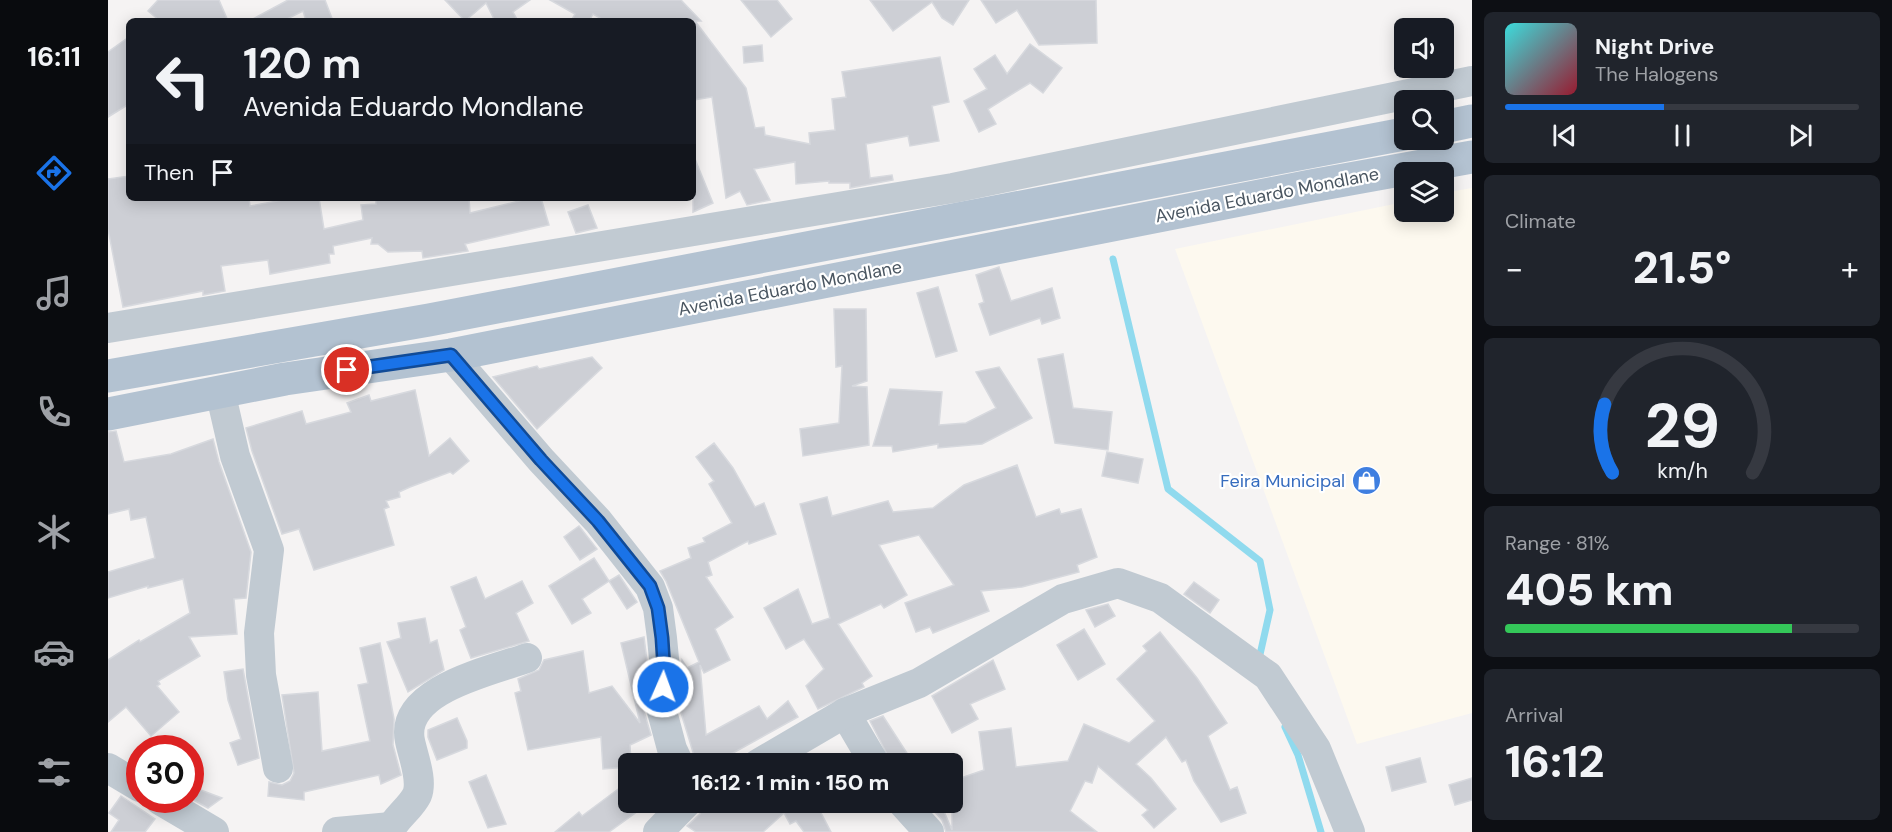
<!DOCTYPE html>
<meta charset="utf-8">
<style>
:root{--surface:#171b24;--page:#20242c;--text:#f1f3f6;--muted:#9ea1a6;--line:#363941;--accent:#1a73e8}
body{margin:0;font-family:"DM Sans",sans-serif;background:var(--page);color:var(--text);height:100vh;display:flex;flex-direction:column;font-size:22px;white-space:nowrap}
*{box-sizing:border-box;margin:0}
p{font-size:20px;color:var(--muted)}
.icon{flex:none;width:33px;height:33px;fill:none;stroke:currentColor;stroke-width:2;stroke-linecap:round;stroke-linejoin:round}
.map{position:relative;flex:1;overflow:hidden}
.side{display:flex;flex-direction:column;gap:12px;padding:12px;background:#0d0f14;width:420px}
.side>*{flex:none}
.guide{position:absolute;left:18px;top:18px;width:570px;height:183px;border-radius:9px;box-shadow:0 3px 15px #0003;background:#171b24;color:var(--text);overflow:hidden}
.tools{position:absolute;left:1286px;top:18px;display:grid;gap:12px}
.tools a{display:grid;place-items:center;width:60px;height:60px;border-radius:9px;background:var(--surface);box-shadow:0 3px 15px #0003;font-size:30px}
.speed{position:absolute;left:18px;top:735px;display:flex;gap:12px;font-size:30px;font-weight:700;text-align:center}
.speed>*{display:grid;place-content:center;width:78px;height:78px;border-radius:50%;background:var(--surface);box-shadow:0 3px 15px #0003;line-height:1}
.speed .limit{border:9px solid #d22;background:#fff;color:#111}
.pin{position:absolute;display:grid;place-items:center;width:51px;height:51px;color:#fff;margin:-26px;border:3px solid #fff;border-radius:50%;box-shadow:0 2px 6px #0007}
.me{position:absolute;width:66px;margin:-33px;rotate:2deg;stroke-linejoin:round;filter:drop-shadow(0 0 4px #0008)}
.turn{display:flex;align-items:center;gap:21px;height:126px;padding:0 18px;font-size:27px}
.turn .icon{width:78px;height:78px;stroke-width:2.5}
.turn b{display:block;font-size:42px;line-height:51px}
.then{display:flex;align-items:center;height:57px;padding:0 18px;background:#0003;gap:12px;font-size:22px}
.big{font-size:45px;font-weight:800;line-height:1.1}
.side .card{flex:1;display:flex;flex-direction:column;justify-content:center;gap:9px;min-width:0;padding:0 21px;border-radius:9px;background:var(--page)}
.side .dial{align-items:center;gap:0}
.dial svg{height:156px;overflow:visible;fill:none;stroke:var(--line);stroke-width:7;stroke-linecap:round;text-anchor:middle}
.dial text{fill:var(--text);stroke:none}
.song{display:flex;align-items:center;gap:18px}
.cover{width:72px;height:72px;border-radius:9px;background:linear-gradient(135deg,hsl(180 70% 55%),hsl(350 70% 35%))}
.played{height:6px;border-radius:3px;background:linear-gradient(90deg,var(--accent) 45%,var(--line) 45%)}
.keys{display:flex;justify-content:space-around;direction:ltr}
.heat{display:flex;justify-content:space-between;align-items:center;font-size:33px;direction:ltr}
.charge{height:9px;border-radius:4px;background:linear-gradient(90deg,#34c759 81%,var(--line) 0)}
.trip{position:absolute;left:510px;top:753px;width:345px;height:60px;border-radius:9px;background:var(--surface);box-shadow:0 3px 15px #0003;font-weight:800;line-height:60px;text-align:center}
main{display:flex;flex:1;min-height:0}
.tab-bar{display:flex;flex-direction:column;width:108px;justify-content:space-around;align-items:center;background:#090b0e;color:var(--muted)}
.tab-bar .icon{width:42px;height:42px}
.tab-bar .on{color:var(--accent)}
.tab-bar b{font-size:27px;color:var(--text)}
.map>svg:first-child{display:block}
.commercial{fill:#fdf9ef}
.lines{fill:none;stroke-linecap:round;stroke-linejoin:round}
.stream{stroke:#90daee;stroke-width:7}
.building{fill:#cdcfd5;stroke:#d7d9de;stroke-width:1.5}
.minor{stroke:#c1cad2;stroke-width:30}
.major{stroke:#b3c2d1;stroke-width:33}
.route-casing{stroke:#114b97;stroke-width:15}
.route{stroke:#1a73e8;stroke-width:10}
.labels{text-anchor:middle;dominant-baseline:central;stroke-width:4.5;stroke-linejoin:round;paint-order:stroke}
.street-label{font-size:18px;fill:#4a5661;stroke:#fff}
.shop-label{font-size:18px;fill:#366cbe;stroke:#fff;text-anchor:end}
</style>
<main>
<nav class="tab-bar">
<b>16:11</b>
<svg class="icon on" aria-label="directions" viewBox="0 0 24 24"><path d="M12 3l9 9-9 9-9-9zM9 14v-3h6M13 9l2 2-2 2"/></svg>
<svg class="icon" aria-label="music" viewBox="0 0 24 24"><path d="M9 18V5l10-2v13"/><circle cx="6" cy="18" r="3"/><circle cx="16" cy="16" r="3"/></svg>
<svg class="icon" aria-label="phone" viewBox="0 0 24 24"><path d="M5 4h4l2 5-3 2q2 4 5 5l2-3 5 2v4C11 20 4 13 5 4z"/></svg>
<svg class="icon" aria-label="climate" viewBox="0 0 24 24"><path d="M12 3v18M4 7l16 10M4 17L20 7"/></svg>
<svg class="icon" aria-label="car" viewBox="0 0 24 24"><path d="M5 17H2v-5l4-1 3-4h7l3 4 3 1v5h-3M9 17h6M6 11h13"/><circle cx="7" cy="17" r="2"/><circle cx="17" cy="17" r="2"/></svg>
<svg class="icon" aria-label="filters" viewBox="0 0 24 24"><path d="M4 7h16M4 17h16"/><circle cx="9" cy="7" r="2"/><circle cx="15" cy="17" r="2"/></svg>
</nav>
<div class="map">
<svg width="1364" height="832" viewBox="0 0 1364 832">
<rect width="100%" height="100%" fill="#f5f3f3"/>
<polygon class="commercial" points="1364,188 1364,713 1249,744 1067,249 1296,202 1296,212 1335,212 1335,193"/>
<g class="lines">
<g class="stream">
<polyline points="1005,259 1060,489 1152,561 1162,610 1151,659"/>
<polyline points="1177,727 1190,755 1213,832"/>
</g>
</g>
<g class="building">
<polygon points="50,0 111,0 120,21 52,21 40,11"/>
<polygon points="180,0 217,0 225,21 198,21 195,11 175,21 141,21"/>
<polygon points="337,0 422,0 405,12 410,21 387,21 378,3 357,21"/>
<polygon points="442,0 573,0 593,21 587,21 638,88 647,128 656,127 657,135 702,144 701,133 727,130 724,99 738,97 734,72 832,57 841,102 824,106 831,141 802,146 800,136 758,144 762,178 784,175 785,180 742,188 742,183 721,183 721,181 688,184 687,162 646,169 662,200 639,205 632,191 618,198 604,97 585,100 585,21 497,21 485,14 481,21 463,21 467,14"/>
<polygon points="633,0 669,0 684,19 663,37"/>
<polygon points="762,0 861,0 845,25 834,18 824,2 785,31"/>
<polygon points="873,0 988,0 989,43 931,45 909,10 888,23"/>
<polygon points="21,37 21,104 0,117 0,52"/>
<polygon points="922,44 954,68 935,93 922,83 880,109 888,124 871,132 856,101 879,89 866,69 887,55 899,74"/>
<polygon points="654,45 655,61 636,63 635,47"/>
<polygon points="585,154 605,203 585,212"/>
<polygon points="21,176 21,198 141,198 142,206 186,198 211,198 216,229 255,220 253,205 268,204 268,198 361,198 362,213 423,198 433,198 441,225 357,244 360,251 315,258 314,251 280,252 270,244 263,244 264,238 225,246 226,254 221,254 222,263 162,274 160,260 113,266 117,291 95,295 95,291 15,307 0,229 0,179"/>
<polygon points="480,205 489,228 468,233 460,212"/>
<polygon points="891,267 903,301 944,288 952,318 934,324 932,318 882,335 871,304 876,302 868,275"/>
<polygon points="830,287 849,351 828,357 809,293"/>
<polygon points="726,309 758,309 759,381 744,386 759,387 761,445 695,456 692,429 731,423 734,366 728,367"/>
<polygon points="955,354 965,408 1004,412 1000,450 947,443 930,359"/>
<polygon points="484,357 494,368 429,429 385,377 429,366 431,369"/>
<polygon points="891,367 924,418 874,444 830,448 830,444 785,452 784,446 765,446 782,389 834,392 831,425 858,423 888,408 868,372"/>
<polygon points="307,390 321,456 342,438 361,461 345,474 342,472 302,487 291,492 292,497 278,501 281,507 276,509 286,545 206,570 191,529 174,534 144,451 138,428 194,411 198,424 243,412 239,403 261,395 263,401"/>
<polygon points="8,431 16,462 63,454 105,439 111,462 143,552 138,598 126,599 129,634 81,637 92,656 50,681 52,684 49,686 71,712 43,736 18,707 0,722 0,660 31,640 32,642 82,613 75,579 40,588 40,586 0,598 0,572 47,558 38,517 23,520 21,509 0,514 0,432"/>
<polygon points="606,443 625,468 647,507 656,503 668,534 641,544 640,541 600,562 604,575 598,577 625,617 607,629 622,660 596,673 592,665 598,735 651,706 659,719 680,701 690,717 625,753 588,762 570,703 574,660 579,668 591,662 558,581 552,571 583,558 580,548 597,542 595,538 624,523 601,484 606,481 588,457"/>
<polygon points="999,452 1035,459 1030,483 994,476"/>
<polygon points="909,465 928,517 951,509 953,514 973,509 989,557 969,565 971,572 914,587 873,591 881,611 825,633 822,627 808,632 797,603 846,585 811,535 771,545 799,595 776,608 773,604 730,624 764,676 754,683 756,687 710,709 698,686 716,669 696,639 678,649 656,608 690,589 704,624 722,618 692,504 719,497 724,516 780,501 785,512 825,508 856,485"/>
<polygon points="471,526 489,549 472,560 456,537"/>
<polygon points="486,558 501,581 474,599 483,613 464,624 441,586"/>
<polygon points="511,575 529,602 519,609 501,581"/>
<polygon points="368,577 377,599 414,581 425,603 408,613 421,641 363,658 352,630 358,627 343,587"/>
<polygon points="1086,582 1111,600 1102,613 1076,594"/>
<polygon points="1000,604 1007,616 987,627 978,610"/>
<polygon points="317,618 322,643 329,640 336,670 300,692 279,642 293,638 290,623"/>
<polygon points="976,629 997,664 970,680 949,645"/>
<polygon points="1052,632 1089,678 1119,723 1100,736 1122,790 1129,787 1138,813 1113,822 1086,781 1078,760 1074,762 1058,737 1028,764 1043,778 1068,809 1046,828 1034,815 1040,810 990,766 984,783 977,781 962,811 989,832 838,832 834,820 818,802 832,802 844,830 844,781 876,770 871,732 903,728 908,767 960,761 976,724 1021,743 1047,721 1009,679 1039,651 1035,646"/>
<polygon points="536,637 540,669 535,708 543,735 522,745 523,764 520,764 520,767 495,769 493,737 420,750 407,693 413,691 410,679 431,670 436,660 475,651 481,693 504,686 532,723 513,643"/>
<polygon points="272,643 286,719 285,745 293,775 273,784 271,775 196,792 196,800 160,796 161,782 174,785 182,781 186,773 174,695 210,692 214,751 262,741 250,685 260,683 252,648"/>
<polygon points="885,660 897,689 862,704 870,719 844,733 824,696"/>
<polygon points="135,669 151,758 130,765 122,743 133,739 120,700 116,672"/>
<polygon points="775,716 806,764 784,764 762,721"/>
<polygon points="349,718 359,741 359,748 329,760 320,737 320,730"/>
<polygon points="742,755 747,764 727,764"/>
<polygon points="1312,758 1318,782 1284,791 1278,767"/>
<polygon points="378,775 398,824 380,828 361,782"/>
<polygon points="1364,778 1364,800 1347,805 1341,785"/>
<polygon points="82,786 114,798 100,808 82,798"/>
<polygon points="513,787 520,797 520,802 524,802 530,811 501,832 447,832 471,812 474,816"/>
<polygon points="13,796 47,819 37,832 3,832 11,820 1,813"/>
<polygon points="596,802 724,802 711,809 723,832 696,832 688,821 682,824 676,813 655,832 588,832 579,826 592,814"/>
</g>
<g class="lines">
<g class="minor">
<polyline points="0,328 845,188 1364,81"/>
<polyline points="343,355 433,460 490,521 542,587 550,608 554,638 557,669 552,704 564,749 571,764"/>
<polyline points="112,391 127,456 161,550 151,633 153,675 170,768"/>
<polyline points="737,713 767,764"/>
<polyline points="650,764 737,713 811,683 955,599 1010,583 1052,598 1160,676 1208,749 1242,832"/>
<polyline points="0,768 32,787"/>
<polyline points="52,800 106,832"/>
<polyline points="794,802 821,832"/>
<polyline points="229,832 283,827"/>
<path d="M281,832C287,818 302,809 309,795C315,780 305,756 302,741C291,690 383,671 419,658"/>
<polyline points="550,832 579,802"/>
</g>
<g class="major">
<polyline points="1335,127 1364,121"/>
<polyline points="0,376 321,320 1296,134"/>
<polyline points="0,414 177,379 343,355 1203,186 1364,157"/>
</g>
</g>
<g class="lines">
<defs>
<polyline id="route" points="239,370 343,355 433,460 490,521 542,586 550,608 554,638 556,669 555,687"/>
</defs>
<use href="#route" class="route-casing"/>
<use href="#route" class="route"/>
</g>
<defs>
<symbol id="shop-disc" viewBox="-11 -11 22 22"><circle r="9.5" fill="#3f7fe0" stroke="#fff"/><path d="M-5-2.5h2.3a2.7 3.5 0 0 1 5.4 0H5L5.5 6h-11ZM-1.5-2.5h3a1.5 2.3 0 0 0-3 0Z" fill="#fff"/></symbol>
</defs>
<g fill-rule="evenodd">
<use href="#shop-disc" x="1242" y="464" width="33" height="33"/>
</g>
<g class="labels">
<g class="street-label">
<text transform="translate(1159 195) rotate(-11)">Avenida Eduardo Mondlane</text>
<text transform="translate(682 288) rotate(-11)">Avenida Eduardo Mondlane</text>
</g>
<g class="shop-label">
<text x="1237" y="481">Feira Municipal</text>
</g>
</g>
</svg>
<div class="tools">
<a><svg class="icon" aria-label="sound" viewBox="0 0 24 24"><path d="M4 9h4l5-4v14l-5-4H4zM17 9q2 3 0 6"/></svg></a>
<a><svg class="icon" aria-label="search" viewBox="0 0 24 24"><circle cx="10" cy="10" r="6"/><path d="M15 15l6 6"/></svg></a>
<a><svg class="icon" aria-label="layers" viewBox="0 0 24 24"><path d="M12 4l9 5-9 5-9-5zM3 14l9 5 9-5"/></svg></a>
</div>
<div class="speed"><div class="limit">30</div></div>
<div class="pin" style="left:239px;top:370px;background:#d93025"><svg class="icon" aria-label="arrive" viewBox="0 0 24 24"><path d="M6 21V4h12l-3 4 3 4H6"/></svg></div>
<svg class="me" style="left:555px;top:687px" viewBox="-20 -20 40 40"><circle r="17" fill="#1a73e8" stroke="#fff" stroke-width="3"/><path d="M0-11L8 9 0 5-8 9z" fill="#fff"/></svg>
<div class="trip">16:12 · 1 min · 150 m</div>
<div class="guide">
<div class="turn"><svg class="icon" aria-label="left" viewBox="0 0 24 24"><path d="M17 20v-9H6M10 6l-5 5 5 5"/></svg><div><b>120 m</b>Avenida Eduardo Mondlane</div></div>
<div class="then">Then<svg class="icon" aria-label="arrive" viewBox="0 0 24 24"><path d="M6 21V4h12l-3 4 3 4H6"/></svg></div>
</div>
</div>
<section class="side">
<div class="card">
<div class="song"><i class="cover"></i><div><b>Night Drive</b><p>The Halogens</p></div></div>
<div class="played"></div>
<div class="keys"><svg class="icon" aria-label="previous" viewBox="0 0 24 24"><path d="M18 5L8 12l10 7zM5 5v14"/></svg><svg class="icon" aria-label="pause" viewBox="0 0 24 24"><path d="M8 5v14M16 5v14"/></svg><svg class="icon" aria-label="next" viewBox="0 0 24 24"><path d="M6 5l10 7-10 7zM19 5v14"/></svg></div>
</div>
<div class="card"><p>Climate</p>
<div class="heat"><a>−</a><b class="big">21.5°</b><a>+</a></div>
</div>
<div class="card dial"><svg viewBox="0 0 100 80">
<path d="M14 69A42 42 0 1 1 86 69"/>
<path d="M14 69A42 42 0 0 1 10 34" stroke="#1a73e8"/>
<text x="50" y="56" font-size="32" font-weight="700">29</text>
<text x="50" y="72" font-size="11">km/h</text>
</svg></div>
<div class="card"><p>Range · 81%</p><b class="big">405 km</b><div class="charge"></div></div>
<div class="card"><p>Arrival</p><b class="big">16:12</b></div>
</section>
</main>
